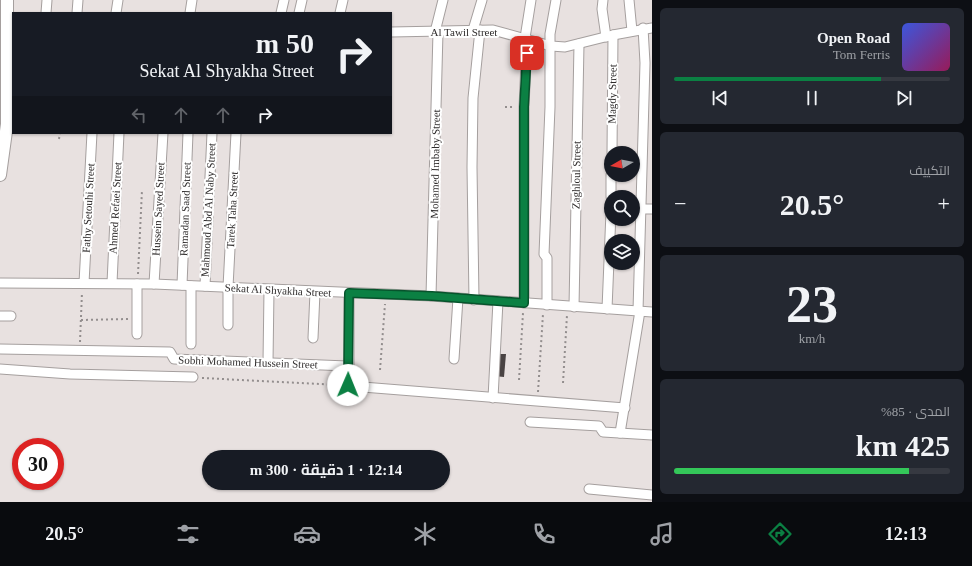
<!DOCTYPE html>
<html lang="ar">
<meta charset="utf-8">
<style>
:root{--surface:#171b24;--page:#242831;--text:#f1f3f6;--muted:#9ea1a6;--line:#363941;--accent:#0b8043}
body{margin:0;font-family:"Times New Roman",Cairo,serif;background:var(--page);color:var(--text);direction:rtl;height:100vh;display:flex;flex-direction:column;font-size:15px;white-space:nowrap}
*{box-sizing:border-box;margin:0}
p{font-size:13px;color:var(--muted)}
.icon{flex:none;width:22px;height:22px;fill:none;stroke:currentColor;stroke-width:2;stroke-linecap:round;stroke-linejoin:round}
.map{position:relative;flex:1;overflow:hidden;direction:ltr}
.sheet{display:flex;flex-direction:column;gap:8px;padding:8px;background:#0d0f14;width:320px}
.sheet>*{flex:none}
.banner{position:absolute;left:12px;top:12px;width:380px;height:122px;border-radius:0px;box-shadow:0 1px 3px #0004;direction:rtl;background:#171b24;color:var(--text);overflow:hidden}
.needle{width:26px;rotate:261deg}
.fabs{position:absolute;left:604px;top:146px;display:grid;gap:8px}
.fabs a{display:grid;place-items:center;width:36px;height:36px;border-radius:50%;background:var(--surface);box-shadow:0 1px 3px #0004;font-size:20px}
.speed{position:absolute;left:12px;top:438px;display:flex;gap:8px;font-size:20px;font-weight:700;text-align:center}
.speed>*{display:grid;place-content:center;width:52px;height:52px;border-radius:50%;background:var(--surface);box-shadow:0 1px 3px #0004;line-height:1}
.speed .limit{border:6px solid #d22;background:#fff;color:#111}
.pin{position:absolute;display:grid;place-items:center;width:34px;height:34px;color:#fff;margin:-17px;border-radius:8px;box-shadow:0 2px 6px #0006}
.me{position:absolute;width:44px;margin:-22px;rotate:1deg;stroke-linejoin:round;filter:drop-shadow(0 0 3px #0008)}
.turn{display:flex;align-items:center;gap:14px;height:84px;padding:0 12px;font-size:18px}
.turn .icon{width:52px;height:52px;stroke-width:2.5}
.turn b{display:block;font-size:28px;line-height:34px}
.lanes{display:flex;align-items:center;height:38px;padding:0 12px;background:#0003;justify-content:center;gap:20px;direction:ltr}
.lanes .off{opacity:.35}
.big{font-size:30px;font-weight:700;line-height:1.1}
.sheet .widget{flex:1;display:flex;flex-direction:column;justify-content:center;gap:6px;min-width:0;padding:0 14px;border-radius:6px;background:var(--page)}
.sheet .dial{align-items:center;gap:0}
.dial b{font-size:52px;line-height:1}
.song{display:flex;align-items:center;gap:12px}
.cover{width:48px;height:48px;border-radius:6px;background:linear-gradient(135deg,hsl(230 70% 55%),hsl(330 70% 35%))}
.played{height:4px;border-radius:2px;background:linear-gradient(90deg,var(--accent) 75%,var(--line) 75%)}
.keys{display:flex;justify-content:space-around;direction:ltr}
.heat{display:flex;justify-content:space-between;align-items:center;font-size:22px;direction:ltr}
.charge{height:6px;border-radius:3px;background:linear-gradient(90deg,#34c759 85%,var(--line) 0)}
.trip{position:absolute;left:202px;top:450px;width:248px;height:40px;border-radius:20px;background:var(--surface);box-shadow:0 1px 3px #0004;font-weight:700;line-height:40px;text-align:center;direction:rtl}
.tabs{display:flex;height:64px;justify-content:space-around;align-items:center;background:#090b0e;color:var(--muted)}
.tabs .icon{width:28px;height:28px}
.tabs .active{color:var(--accent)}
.tabs b{font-size:18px;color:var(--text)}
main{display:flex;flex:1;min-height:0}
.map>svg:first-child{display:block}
.building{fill:#494343}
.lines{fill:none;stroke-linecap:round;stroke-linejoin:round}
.minor-casing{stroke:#a59f9e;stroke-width:11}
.tertiary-casing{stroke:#a59f9e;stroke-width:14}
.path{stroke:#938e8e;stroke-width:2;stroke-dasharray:2 3;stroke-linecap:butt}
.minor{stroke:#fff;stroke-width:9}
.tertiary{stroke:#fff;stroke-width:12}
.route-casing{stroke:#07532c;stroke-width:10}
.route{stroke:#0b8043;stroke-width:7}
.labels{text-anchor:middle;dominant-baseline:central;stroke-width:4;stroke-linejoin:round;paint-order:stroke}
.street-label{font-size:11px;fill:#2f2c2c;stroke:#fff}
</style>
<main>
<section class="sheet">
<div class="widget">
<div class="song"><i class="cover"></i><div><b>Open Road</b><p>Tom Ferris</p></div></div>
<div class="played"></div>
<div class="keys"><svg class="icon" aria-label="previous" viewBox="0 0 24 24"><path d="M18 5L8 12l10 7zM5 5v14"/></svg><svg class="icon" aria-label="pause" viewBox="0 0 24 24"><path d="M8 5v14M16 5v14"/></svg><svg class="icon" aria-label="next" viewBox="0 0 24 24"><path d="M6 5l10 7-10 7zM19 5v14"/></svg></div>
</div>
<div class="widget"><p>التكييف</p>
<div class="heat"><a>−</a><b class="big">20.5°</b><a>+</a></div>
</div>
<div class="widget dial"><b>23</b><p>km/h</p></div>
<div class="widget"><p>المدى · 85%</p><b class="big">425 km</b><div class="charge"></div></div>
</section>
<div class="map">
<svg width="652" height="502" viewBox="0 0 652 502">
<rect width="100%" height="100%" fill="#e8e1e0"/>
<polygon class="building" points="496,354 506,354 504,377 494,376"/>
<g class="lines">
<defs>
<g id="minor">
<polyline points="603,0 602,9 606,37"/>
<polyline points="629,0 632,31"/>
<polyline points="46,13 47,0"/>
<polyline points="77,13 78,0"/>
<polyline points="116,13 118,0"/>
<polyline points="190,13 192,0"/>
<polyline points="281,13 284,0"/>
<polyline points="299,13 302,0"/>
<polyline points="340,13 343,0"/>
<polyline points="473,30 482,0"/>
<polyline points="391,32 493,30 551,46 565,47 613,35 652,28"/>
<polyline points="435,32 443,0"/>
<polyline points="525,38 531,0"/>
<polyline points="612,153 613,35"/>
<polyline points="611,197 611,175"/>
<polyline points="633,209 652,209"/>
<polyline points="0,283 154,284 431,296 652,312"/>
<polyline points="84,283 92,133"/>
<polyline points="112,283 119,133"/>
<polyline points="154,284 163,133"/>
<polyline points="182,285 188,133"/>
<polyline points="191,286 191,344"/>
<polyline points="205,286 212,133"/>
<polyline points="431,296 438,32"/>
<polyline points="474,300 472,167 473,98 480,30"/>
<polyline points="524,303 524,107 527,39"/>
<polyline points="547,305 547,258 544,254 550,107 550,34 556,0"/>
<polyline points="574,307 579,44"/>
<polyline points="607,309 611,212"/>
<polyline points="638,311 645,63 643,28"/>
<polyline points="0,316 11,316"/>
<polyline points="228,325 228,287 236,133"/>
<polyline points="137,334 137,284"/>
<polyline points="313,338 315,292"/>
<polyline points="0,349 170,352 174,359 347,366 349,368 348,384 350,386 625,408"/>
<polyline points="454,359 458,298"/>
<polyline points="268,362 269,290"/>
<polyline points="349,367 349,293"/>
<polyline points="0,369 70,374 193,377"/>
<polyline points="493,398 498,301"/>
<polyline points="530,422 599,426 603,432 652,435"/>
<polyline points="620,433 640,311"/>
<polyline points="589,489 652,495"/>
</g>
<polyline id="tertiary" points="0,175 7,124 7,0"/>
</defs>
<use href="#minor" class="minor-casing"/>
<use href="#tertiary" class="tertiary-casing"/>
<g class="path">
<polyline points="505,107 514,107"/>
<polyline points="59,139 60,133"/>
<polyline points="138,274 142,190"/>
<polyline points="81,320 128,319"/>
<polyline points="80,342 82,292"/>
<polyline points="380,370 385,304"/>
<polyline points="202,378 339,385"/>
<polyline points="519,380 523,313"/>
<polyline points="563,383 567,315"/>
<polyline points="538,392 543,314"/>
</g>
<use href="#minor" class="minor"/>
<use href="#tertiary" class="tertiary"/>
</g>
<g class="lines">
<defs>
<polyline id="route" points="348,385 349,293 432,296 524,303 524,107 527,53"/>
</defs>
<use href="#route" class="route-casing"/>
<use href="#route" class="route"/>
</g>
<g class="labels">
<g class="street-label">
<text x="464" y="32">Al Tawil Street</text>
<text transform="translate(612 94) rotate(-89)">Magdy Street</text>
<text transform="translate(435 164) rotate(-89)">Mohamed Imbaby Street</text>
<text transform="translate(576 175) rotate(-89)">Zaghloul Street</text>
<text transform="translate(88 208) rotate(-87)">Fathy Setouhi Street</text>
<text transform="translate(115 208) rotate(-87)">Ahmed Refaei Street</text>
<text transform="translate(158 209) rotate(-87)">Hussein Sayed Street</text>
<text transform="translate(185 209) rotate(-88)">Ramadan Saad Street</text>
<text transform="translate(208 210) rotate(-87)">Mahmoud Abd Al Naby Street</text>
<text transform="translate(232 210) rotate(-87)">Tarek Taha Street</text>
<text transform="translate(278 290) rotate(3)">Sekat Al Shyakha Street</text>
<text transform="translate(248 362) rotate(2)">Sobhi Mohamed Hussein Street</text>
</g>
</g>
</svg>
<div class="fabs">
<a><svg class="needle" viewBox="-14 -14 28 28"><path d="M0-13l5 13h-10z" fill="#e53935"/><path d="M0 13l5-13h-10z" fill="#9ea1a6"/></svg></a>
<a><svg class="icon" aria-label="search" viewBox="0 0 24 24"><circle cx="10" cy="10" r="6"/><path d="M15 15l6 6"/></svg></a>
<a><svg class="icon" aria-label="layers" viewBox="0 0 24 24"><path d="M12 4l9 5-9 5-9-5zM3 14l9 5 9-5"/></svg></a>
</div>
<div class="speed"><div class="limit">30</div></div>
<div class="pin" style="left:527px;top:53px;background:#d93025"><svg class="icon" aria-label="arrive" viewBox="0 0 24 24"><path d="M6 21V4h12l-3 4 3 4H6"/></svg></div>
<svg class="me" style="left:348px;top:385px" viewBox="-20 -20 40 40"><circle r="19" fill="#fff"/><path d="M0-13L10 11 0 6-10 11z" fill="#0b8043"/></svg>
<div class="trip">12:14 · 1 دقيقة · 300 m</div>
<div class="banner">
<div class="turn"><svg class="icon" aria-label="right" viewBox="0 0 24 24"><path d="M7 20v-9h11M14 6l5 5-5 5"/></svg><div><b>50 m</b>Sekat Al Shyakha Street</div></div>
<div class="lanes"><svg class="icon off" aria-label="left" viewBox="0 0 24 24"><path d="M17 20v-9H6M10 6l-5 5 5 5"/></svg><svg class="icon off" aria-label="ahead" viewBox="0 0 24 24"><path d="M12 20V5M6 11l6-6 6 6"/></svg><svg class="icon off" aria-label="ahead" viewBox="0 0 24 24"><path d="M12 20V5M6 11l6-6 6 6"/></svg><svg class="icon" aria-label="right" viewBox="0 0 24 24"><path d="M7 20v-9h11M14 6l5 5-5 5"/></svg></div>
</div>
</div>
</main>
<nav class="tabs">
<b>12:13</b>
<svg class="icon active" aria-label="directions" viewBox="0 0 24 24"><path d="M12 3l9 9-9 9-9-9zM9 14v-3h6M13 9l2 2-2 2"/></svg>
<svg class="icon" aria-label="music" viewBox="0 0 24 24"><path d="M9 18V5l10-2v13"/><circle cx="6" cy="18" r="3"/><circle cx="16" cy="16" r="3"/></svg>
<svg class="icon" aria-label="phone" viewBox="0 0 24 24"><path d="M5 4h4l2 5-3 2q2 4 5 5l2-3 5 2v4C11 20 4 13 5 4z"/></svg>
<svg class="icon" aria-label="climate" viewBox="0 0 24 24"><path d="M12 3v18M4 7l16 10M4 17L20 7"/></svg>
<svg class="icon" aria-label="car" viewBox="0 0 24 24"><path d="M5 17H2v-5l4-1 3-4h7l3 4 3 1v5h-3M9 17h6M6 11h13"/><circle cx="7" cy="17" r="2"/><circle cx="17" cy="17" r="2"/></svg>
<svg class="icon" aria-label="filters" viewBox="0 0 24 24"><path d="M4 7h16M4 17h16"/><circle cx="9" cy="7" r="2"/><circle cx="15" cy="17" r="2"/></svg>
<b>20.5°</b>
</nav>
